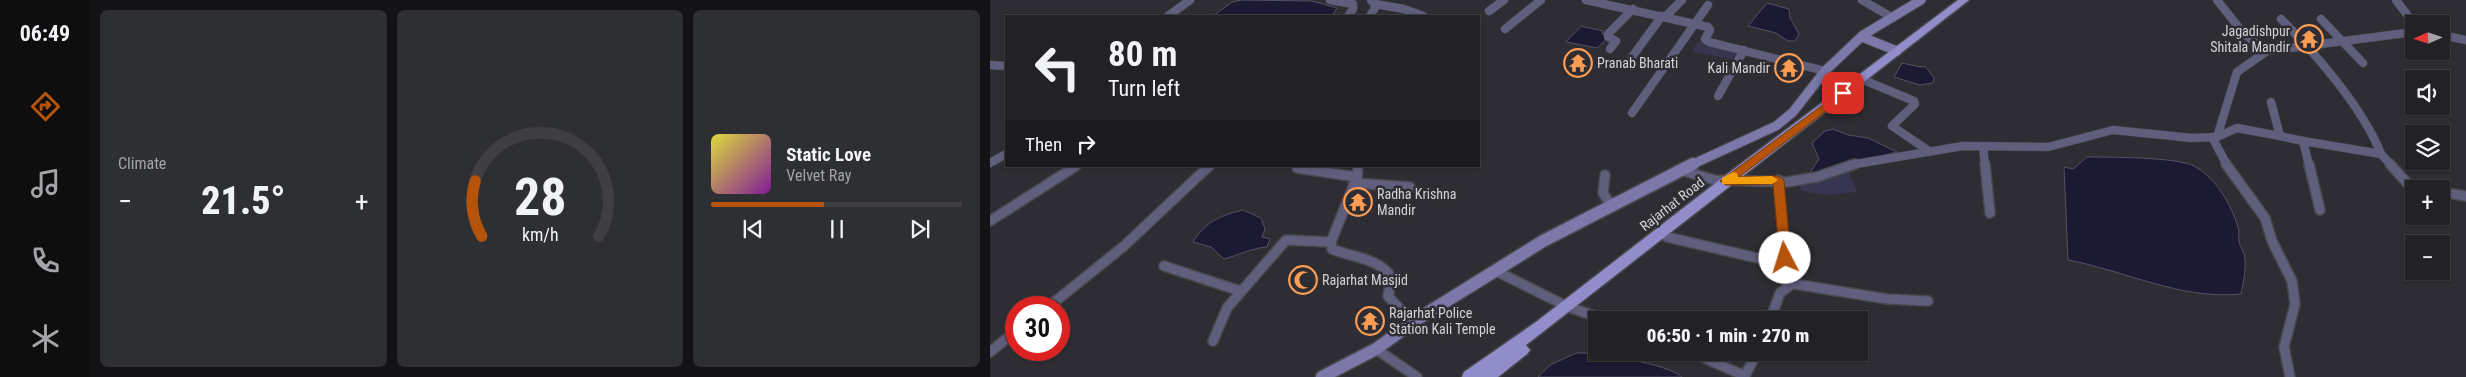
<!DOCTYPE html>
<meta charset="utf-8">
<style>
:root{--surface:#222226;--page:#2e2f32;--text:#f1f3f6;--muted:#a2a4a7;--line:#3f3f43;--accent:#b45309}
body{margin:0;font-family:"Roboto Condensed",sans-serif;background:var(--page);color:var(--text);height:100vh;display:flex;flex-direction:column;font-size:19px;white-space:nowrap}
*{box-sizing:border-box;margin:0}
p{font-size:16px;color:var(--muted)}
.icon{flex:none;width:28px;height:28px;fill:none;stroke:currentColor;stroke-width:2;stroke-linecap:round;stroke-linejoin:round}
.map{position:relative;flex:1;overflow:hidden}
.side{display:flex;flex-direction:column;gap:10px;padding:10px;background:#131315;width:900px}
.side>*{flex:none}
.top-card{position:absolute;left:15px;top:15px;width:475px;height:152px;border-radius:0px;box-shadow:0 1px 4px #0004,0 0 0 1px var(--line);background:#222226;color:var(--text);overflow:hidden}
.needle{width:32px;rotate:267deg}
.controls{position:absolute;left:1415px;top:15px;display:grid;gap:10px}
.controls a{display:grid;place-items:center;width:45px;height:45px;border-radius:0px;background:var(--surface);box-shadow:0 1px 4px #0004,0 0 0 1px var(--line);font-size:25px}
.speed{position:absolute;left:15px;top:296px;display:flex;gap:10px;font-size:25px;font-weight:700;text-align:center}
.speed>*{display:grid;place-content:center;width:65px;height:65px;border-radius:50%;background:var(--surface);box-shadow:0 1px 4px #0004,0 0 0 1px var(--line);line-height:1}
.speed .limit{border:8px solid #d22;background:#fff;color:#111}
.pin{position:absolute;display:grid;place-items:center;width:42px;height:42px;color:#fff;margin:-21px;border-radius:10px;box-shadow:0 2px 8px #0006}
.me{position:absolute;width:55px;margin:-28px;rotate:355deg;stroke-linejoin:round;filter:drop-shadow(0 0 4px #0008)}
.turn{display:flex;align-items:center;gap:18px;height:105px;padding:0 20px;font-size:22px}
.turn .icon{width:65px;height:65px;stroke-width:2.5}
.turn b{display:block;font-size:35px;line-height:42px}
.then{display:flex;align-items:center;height:48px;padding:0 20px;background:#0003;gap:10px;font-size:19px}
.big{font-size:38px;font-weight:800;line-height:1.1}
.side .tile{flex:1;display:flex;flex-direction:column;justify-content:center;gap:8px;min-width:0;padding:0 18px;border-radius:8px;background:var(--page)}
.side .dial{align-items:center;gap:0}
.dial svg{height:130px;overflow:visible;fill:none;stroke:var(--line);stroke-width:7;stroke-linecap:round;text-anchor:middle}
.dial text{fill:var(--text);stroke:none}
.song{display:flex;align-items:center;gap:15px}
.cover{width:60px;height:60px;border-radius:8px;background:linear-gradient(135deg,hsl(60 70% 55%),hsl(290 70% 35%))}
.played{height:5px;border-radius:2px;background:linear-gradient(90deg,var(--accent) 45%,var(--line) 45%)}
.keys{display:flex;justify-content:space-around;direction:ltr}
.heat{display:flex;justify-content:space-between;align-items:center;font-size:28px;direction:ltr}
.side .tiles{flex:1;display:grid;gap:10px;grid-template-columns:repeat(3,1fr)}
.trip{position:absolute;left:598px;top:311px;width:280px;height:50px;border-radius:0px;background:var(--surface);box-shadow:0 1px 4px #0004,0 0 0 1px var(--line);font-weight:800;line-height:50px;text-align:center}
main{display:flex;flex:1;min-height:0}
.tab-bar{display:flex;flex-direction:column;width:90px;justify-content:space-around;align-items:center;background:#0e0e0f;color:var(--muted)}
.tab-bar .icon{width:35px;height:35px}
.tab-bar .active{color:var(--accent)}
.tab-bar b{font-size:22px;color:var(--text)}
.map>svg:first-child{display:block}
.green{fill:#37354f}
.water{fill:#1c1a32;stroke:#535264}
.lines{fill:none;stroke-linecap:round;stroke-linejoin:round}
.street-far1-casing{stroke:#48484d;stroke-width:9}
.street-casing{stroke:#48484d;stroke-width:12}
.secondary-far1-casing{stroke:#48484d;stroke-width:11}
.secondary-casing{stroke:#48484d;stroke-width:15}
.primary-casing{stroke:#48484d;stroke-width:3}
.street-far1{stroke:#605e7d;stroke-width:8}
.street{stroke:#605e7d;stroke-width:9}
.secondary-far1{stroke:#7c78a9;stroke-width:9}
.secondary{stroke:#7c78a9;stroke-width:12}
.primary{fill:#918cca;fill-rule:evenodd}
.route{fill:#b45309;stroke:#753606}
.slow{fill:#f59e0b}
.labels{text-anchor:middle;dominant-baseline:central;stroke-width:5;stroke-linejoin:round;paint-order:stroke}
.poi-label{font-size:14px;fill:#d3d3d7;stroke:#2e2d33;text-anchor:start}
.street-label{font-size:14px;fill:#d3d3d7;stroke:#2e2d33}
</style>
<main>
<nav class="tab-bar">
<b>06:49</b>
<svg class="icon active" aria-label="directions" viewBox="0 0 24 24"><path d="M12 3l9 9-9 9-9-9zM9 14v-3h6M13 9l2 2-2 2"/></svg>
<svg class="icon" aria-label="music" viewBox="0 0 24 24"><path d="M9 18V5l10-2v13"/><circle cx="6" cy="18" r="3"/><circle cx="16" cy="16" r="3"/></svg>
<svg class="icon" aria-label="phone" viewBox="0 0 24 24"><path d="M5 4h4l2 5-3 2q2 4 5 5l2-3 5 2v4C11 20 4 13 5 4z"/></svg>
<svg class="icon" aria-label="climate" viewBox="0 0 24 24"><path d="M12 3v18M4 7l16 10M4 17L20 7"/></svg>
</nav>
<section class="side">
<div class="tiles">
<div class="tile"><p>Climate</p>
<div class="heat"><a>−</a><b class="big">21.5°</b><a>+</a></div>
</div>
<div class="tile dial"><svg viewBox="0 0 100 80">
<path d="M14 69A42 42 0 1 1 86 69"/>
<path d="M14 69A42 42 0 0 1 10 35" stroke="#b45309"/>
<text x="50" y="56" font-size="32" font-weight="700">28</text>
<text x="50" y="72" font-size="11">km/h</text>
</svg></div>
<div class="tile">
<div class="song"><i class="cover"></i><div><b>Static Love</b><p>Velvet Ray</p></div></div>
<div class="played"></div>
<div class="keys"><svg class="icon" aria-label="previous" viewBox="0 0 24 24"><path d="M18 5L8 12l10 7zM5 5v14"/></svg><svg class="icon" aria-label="pause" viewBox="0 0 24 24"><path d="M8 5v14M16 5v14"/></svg><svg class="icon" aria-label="next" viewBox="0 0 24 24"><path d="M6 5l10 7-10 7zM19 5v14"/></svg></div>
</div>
</div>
</section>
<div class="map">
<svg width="1476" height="377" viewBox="0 0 1476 377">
<rect width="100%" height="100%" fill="#2e2d33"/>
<g class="green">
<polygon points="709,41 753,51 747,60 702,52"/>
<polygon points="858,170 867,192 836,195 812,191 808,181"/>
</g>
<g class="water">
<polygon points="252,0 322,1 347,8 342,16 223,16 242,2"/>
<polygon points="777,3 799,9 800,18 809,34 805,41 798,41 786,33 758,26"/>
<polygon points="591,26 613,31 612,34 620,36 607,48 576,42"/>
<polygon points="912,63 931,67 935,66 944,78 943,83 930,85 904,77"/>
<polygon points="843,129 858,135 878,138 907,152 819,174 829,159 822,143 835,131"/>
<path d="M1097,157C1118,157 1187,157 1204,166C1226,178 1241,204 1248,227C1250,232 1248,237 1249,242C1251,248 1255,254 1255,260C1256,270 1253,284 1251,294C1191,300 1136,271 1078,260L1074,167L1083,169Z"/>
<path d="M253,210L271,218L275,229L272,237L280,239L277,247C262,248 249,255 234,259L221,247L203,242C215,222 231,215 253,210Z"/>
<path d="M586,353C605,352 679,364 692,377H548L560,365Z"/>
</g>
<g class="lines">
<defs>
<g id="street-far1">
<polyline points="340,0 363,4 363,9 358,16"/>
<polyline points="596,0 718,27 720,30 715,39 719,42 835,71"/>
<polyline points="872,0 903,18"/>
<polyline points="1227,0 1254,34 1277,51 1424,32"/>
<polyline points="1406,0 1424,24"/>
<polyline points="385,4 414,9 433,16"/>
<polyline points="499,11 514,0"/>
<polyline points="178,16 200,0"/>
<polyline points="380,16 386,6 381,0"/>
<polyline points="676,16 692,0"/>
<path d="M1291,19C1326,54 1373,108 1391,154"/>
<polyline points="1331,19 1373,63"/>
<polyline points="515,29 551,0"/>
<polyline points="1451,35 1476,40"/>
<polyline points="620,49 626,41 618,37 618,34 643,9"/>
<polyline points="639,61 672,16"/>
<polyline points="0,65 16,66"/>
<polyline points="876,81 924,101 925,104 902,126 939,151"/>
<polyline points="728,96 754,50"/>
<polyline points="1281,102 1290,136 1313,141"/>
<polyline points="642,113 718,5"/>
<polyline points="1222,137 1237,165"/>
<polyline points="1227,137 1247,72 1277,51"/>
<polyline points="993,146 995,165"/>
<polyline points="0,163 16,154"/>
<polyline points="860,165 973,146 1058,147 1123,130 1202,138 1227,137 1247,128 1290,136"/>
<polyline points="1319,165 1313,141 1391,154 1401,165"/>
</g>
<g id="street">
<polyline points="995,164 1000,213"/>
<polyline points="1236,164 1275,218 1282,241 1302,281 1305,304 1294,347 1300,377"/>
<polyline points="1319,164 1330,210"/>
<polyline points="1400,164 1417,183 1432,189"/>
<path d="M368,166L367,177L341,242L342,249C363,258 388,257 402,278L398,296L408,307L426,320"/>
<polyline points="307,168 367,177"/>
<polyline points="690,170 725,180 797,182 827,177 865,164"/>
<polyline points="615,175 613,193 621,205"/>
<polyline points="788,180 798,283"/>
<polyline points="364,183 420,187"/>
<polyline points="1451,192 1476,196"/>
<polyline points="0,221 86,166"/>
<polyline points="677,237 767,258 795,258"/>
<polyline points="174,266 250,291"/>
<polyline points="504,270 576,306 616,320"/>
<polyline points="57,308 134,246 219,166"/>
<polyline points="780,320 790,293 802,284 798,283 897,299 938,301"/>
<polyline points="223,341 237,308 296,240 341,242"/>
<polyline points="386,349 427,377"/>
<polyline points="0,352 26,331"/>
<polyline points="701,352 755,376 767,352"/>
</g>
<g id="secondary-far1">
<polyline points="872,37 907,51"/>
<polyline points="701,165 786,126 803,112 835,71 873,35 931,0"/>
</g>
<polyline id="secondary" points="332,377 386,349 426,320 553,241 703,164"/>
<polygon id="primary" points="968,0 979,0 536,345 540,350 537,354 508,377 472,377 474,372 546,322 732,178"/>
</defs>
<use href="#street-far1" class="street-far1-casing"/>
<use href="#street" class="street-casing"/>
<use href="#secondary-far1" class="secondary-far1-casing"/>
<use href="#secondary" class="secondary-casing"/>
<use href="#primary" class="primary-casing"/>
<use href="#street-far1" class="street-far1"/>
<use href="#street" class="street"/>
<use href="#secondary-far1" class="secondary-far1"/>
<use href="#secondary" class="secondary"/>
<use href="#primary" class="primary"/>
</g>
<polygon class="route" points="853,90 857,91 857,95 749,177 788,176 794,180 801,258 795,263 790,261 783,184 736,185 730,181"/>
<polygon class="slow" points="743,172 747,173 748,177 782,176 788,180 782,184 732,184 732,178"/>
<defs>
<symbol id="temple-ring" viewBox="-11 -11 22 22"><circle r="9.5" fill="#2e2d33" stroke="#fd9d54" stroke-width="1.5"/><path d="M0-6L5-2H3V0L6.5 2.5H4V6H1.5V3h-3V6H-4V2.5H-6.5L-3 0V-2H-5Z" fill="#fd9d54"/></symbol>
<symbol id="mosque-ring" viewBox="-11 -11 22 22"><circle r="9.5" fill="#2e2d33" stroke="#fd9d54" stroke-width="1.5"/><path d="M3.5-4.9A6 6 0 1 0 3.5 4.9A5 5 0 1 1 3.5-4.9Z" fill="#fd9d54"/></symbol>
</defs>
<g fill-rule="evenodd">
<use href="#temple-ring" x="1303" y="23" width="32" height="32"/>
<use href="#temple-ring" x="572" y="47" width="32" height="32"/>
<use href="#temple-ring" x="783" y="52" width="32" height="32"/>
<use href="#temple-ring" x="352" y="186" width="32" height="32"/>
<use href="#mosque-ring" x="297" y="264" width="32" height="32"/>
<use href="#temple-ring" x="364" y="305" width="32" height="32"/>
</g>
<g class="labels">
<g class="poi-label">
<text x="1300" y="31" text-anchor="end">Jagadishpur<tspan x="1300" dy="16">Shitala Mandir</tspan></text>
<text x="607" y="63">Pranab Bharati</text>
<text x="780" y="68" text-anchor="end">Kali Mandir</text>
<text x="387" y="194">Radha Krishna<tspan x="387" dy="16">Mandir</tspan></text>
<text x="332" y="280">Rajarhat Masjid</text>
<text x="399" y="313">Rajarhat Police<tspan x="399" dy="16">Station Kali Temple</tspan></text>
</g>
<g class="street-label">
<text transform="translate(682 204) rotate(-38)">Rajarhat Road</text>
</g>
</g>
</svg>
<div class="controls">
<a><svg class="needle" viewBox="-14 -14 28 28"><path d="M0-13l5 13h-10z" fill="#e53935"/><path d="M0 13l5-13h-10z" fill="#a2a4a7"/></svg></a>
<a><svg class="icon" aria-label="sound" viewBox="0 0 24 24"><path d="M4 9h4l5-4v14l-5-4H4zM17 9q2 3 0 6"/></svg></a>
<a><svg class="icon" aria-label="layers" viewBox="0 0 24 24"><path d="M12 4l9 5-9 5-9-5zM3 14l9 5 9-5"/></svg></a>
<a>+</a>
<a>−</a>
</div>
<div class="speed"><div class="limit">30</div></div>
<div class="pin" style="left:853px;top:93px;background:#d93025"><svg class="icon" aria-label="arrive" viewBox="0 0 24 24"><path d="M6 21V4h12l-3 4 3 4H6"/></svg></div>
<svg class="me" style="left:795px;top:258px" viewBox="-20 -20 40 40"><circle r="19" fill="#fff"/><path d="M0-13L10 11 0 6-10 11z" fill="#b45309"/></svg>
<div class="trip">06:50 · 1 min · 270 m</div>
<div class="top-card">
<div class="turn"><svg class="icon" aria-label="left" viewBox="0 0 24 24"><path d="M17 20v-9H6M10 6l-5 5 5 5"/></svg><div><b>80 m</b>Turn left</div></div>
<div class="then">Then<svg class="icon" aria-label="right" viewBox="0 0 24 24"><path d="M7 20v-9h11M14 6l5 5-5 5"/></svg></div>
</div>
</div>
</main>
